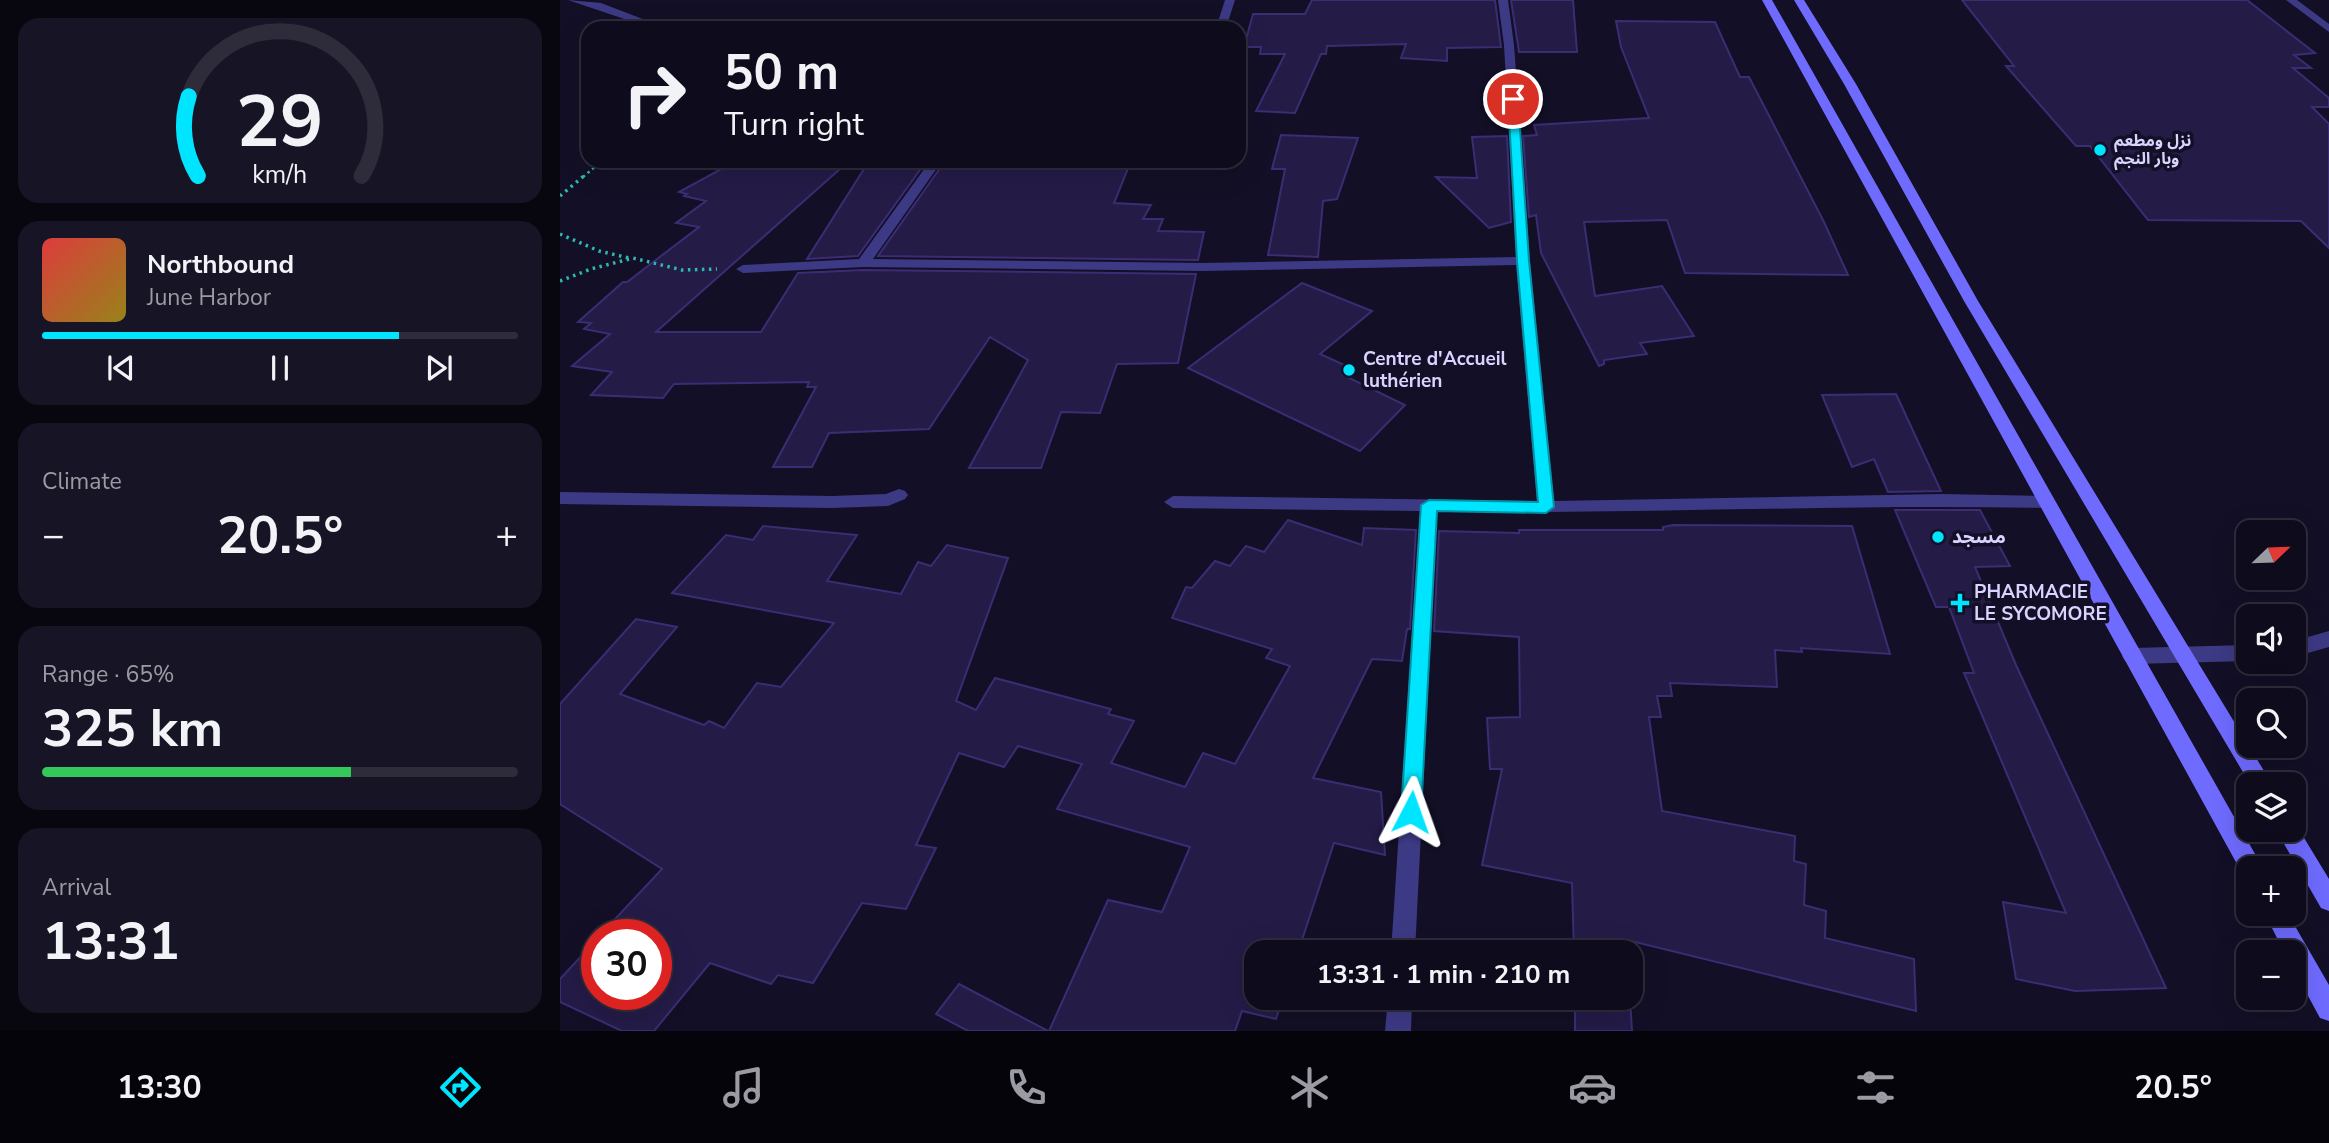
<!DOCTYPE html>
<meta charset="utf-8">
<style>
:root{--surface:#0e0b1c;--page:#171425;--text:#f1f3f6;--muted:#9b9ba3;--line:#2e2b3b;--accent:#00e5ff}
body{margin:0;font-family:"Nunito Sans","Noto Sans Arabic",sans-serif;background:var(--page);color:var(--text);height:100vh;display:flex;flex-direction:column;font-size:26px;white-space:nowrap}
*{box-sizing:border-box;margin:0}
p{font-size:23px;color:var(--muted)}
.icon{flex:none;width:38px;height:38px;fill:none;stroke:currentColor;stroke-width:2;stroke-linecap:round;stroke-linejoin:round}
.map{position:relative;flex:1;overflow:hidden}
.sheet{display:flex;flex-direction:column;gap:18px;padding:18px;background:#08060f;width:560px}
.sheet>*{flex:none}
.hud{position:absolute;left:21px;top:21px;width:665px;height:147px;border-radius:21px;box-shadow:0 7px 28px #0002,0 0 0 2px var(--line);background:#0e0b1c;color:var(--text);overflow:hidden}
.needle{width:46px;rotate:67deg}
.fabs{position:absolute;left:1676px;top:520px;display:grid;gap:14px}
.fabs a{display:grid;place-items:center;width:70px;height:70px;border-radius:14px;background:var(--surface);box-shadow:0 7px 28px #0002,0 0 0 2px var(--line);font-size:35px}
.speed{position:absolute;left:21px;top:919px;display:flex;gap:14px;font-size:35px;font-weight:700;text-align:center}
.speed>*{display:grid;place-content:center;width:91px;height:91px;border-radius:50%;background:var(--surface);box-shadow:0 7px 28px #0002,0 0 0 2px var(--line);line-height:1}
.speed .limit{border:10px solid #d22;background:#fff;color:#111}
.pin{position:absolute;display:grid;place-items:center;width:60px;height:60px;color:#fff;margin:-30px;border:4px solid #fff;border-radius:50%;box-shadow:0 2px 7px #0007}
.me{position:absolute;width:77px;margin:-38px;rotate:4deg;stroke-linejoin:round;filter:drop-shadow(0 0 5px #0008)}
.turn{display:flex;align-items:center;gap:24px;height:147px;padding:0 28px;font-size:32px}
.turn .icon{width:91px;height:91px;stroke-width:2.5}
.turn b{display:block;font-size:49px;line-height:60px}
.big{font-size:52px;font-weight:700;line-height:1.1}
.sheet .tile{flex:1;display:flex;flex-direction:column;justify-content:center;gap:10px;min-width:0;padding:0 24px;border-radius:21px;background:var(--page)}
.sheet .dial{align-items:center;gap:0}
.dial svg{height:182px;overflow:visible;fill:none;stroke:var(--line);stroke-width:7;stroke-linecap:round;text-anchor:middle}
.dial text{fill:var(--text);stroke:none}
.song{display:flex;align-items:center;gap:21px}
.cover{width:84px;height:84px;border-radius:10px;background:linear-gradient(135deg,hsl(0 70% 55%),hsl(50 70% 35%))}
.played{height:7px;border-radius:4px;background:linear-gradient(90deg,var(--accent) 75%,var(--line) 75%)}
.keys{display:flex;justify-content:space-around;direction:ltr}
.heat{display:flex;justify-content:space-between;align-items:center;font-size:38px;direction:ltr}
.charge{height:10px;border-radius:5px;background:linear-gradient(90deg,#34c759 65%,var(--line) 0)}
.trip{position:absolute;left:684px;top:940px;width:399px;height:70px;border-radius:21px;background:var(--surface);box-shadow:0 7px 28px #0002,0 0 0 2px var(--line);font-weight:700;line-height:70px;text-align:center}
.menu{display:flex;height:112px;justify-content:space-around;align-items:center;background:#06040b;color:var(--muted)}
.menu .icon{width:49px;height:49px}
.menu .selected{color:var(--accent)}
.menu b{font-size:32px;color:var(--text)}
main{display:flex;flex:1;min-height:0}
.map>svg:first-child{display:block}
.building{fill:#241b47;stroke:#3b2d73;stroke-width:2}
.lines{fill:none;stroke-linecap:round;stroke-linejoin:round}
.path-far1{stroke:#2fb8b0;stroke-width:2.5;stroke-dasharray:2.5 3.5;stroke-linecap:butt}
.path{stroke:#2fb8b0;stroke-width:3.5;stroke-dasharray:2.5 4.5;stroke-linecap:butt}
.street{fill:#3d3a85;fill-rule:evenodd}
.secondary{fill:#6f6bff;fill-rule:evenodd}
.route{fill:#00e5ff;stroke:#0095a6;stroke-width:2}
.poi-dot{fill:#00e5ff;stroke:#130f26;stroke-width:2.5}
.labels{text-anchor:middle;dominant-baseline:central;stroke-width:7;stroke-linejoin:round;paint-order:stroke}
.far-poi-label{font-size:16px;font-weight:bold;fill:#d9d4ff;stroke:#130f26;text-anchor:start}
.poi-label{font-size:19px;font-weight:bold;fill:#d9d4ff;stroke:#130f26;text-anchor:start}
</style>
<main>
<section class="sheet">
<div class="tile dial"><svg viewBox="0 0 100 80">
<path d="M14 69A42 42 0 1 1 86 69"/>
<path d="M14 69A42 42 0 0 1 10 34" stroke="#00e5ff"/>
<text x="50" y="56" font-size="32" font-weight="700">29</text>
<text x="50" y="72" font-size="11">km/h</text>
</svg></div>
<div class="tile">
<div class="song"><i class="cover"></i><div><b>Northbound</b><p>June Harbor</p></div></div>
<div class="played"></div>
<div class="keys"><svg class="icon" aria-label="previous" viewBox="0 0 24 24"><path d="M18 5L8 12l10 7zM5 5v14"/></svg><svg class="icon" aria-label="pause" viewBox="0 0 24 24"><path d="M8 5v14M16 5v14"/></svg><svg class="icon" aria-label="next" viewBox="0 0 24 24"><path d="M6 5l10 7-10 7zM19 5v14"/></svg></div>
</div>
<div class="tile"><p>Climate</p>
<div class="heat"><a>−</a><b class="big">20.5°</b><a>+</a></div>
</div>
<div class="tile"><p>Range · 65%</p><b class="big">325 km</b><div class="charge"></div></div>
<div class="tile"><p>Arrival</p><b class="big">13:31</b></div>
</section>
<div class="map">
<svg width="1769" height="1031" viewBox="0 0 1769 1031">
<rect width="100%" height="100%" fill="#130f26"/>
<g class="building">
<polygon points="752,0 935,0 941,47 887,48 887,61 841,58 846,44 767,46 766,54 761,54 735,113 696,111 725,54 700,54 701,47 684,47 693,14 745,14"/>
<polygon points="951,0 1013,0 1017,52 959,52"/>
<polygon points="1402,0 1687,0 1755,53 1734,55 1751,68 1733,68 1769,98 1769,107 1752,107 1769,124 1769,248 1741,221 1588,220 1530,146 1516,146 1446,66 1454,66"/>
<polygon points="1056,21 1155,22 1180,77 1189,77 1264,222 1288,275 1125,273 1107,220 1024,222 1035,296 1102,286 1134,336 1080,343 1087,354 1044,360 1044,364 1039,366 981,253 976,215 969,217 963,136 977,135 974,125 1089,118 1061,47"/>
<polygon points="721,135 798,138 777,199 763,201 758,257 708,255 725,169 712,169"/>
<polygon points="947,136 951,222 929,228 876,177 917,178 912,137"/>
<polygon points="176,161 289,161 96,332 201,332 238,273 303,270 636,274 618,363 557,364 540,413 501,412 481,468 409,468 468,360 430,337 369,429 269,433 252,467 213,467 256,387 247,387 249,382 114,384 103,398 31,395 52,372 12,366 50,334 24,329 31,323 18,322 63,282 67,282 139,227 116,223 146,201 124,196 127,194 119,192"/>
<polygon points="309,161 365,163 298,256 247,259"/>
<polygon points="479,161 571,161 554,203 591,205 583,219 603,219 598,231 644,232 638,260 318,256 383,164 475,168"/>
<polygon points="742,283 812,311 760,354 791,368 783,375 845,405 800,451 628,368"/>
<polygon points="1336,394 1381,491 1328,492 1314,459 1292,467 1262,395"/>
<polygon points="1335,510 1420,510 1450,566 1415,567 1456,665 1606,988 1515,991 1456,979 1443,902 1506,913 1404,673 1414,673 1389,607 1376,607"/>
<polygon points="728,520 802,545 804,528 856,530 850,629 847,629 842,661 812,659 753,778 821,792 825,855 774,843 738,952 696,952 696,998 723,998 716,1019 682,1011 675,1031 489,1031 548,900 602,912 630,847 497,809 522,764 458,746 444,767 399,753 356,845 376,848 346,909 302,903 253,983 218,975 211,984 150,963 94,1031 62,1031 0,1002 0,979 37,939 37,994 96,994 96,934 41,934 102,869 0,804 0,704 76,619 117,627 60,694 144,725 149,721 164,728 197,683 221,687 274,623 112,593 166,535 193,540 203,526 297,535 267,581 341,594 358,562 371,566 387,545 448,558 396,701 416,710 435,678 551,709 548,714 574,721 551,763 625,787 643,753 675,764 730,666 706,658 712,649 612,618 626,587 632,588 655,561 670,566 686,546 704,552"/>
<polygon points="1113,525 1292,526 1330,654 1241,648 1242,652 1215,650 1217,687 1110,683 1112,696 1097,696 1101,717 1089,717 1102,811 1235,836 1234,861 1246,864 1244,905 1266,911 1265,938 1354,959 1356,1011 1067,940 1068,952 1014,952 1012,883 922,865 942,769 930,769 927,718 960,717 959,637 874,631 879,531 959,533 959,530 1103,530 1103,527"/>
<polygon points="399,984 488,1031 408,1031 376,1014"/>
<polygon points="1015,998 1070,998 1072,1031 1015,1031"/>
</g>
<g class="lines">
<polyline class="path-far1" points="23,177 42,161"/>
<g class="path">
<polyline points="0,196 25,175"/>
<polyline points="0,234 39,251 69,258"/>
<polyline points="0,281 31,269 73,258 122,270 157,269"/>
</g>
<g class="street">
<polygon points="8,0 41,3 106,28 91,28"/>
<polygon points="665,0 675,0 666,28 656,28"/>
<path d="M938,0H948L954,45L970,261L994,501L1382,494L1485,496L1494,502L1485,508C1282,504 1080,514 877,512L855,952H831L860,511L613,508L604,502L613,496L977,501L956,265L642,271L303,267L183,273L176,269L183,265L299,259L370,161H382L313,259L642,263L956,257L944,45Z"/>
<polygon points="1726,0 1737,0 1769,24 1769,32"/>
<polygon points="339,489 345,491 348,495 345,499 328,506 272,508 0,504 0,492 272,496 326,494"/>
<polygon points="1769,631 1769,647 1734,657 1734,641"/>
<polygon points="1689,645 1689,661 1572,664 1565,661 1562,656 1565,651 1572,648"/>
<polygon points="828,998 852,998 851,1031 825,1031"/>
</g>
<g class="secondary">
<polygon points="1202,0 1212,0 1699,861 1702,868 1689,868 1689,878 1683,875"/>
<polygon points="1234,0 1244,0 1296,84 1418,301 1712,784 1690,784 1404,301 1284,84"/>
<polygon points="1735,823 1769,879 1769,911 1761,908 1716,830 1734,830"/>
<polygon points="1705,914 1728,914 1769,985 1769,1021 1760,1018 1734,970 1734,952 1724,952"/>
</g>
</g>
<polygon class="route" points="953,96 958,99 969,261 994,507 986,513 877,511 861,812 858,819 851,821 844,819 841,812 861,505 869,500 978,502 957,261 948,99"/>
<g class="poi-dot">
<circle cx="1540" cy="150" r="7"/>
<circle cx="789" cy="370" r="7"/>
<circle cx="1378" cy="537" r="7"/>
<path d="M1396.5 592.5h7v7h7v7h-7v7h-7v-7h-7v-7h7z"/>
</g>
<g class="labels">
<g class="far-poi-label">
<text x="1554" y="141">نزل ومطعم<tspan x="1554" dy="18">وبار النجم</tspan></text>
</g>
<g class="poi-label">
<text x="803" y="359">Centre d'Accueil<tspan x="803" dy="22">luthérien</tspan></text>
<text x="1392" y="537">مسجد</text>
<text x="1414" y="592">PHARMACIE<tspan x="1414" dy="22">LE SYCOMORE</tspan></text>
</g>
</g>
</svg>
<div class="fabs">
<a><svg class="needle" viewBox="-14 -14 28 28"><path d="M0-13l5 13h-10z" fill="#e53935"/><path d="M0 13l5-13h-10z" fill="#9b9ba3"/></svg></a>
<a><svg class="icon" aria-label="sound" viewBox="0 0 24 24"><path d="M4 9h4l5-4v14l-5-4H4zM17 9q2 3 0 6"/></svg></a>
<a><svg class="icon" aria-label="search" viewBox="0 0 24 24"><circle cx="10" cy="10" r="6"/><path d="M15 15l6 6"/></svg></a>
<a><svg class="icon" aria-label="layers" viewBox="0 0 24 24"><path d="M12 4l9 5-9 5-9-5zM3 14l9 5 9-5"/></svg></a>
<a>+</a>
<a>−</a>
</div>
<div class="speed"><div class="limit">30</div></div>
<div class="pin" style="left:953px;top:99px;background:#d93025"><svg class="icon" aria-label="arrive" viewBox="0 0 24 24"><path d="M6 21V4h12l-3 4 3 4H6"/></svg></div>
<svg class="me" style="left:851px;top:812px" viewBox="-20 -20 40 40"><path d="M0-17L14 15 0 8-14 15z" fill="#00e5ff" stroke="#fff" stroke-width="4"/></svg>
<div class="trip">13:31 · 1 min · 210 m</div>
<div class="hud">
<div class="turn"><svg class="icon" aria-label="right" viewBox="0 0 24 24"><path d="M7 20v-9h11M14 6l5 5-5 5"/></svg><div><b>50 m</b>Turn right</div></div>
</div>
</div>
</main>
<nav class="menu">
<b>13:30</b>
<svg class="icon selected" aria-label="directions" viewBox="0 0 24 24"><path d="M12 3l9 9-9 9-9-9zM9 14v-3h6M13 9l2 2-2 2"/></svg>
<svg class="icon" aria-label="music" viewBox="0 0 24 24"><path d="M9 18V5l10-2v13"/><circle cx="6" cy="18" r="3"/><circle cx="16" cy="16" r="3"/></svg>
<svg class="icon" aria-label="phone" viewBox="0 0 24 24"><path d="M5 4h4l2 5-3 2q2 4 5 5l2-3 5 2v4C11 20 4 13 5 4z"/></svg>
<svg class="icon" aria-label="climate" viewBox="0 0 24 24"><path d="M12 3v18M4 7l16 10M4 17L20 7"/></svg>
<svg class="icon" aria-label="car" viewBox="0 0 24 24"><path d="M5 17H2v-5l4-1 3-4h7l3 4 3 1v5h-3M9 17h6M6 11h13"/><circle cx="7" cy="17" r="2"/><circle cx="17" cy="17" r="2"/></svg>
<svg class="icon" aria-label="filters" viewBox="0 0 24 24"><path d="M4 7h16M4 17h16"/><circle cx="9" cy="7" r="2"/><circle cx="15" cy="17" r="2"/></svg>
<b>20.5°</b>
</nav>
